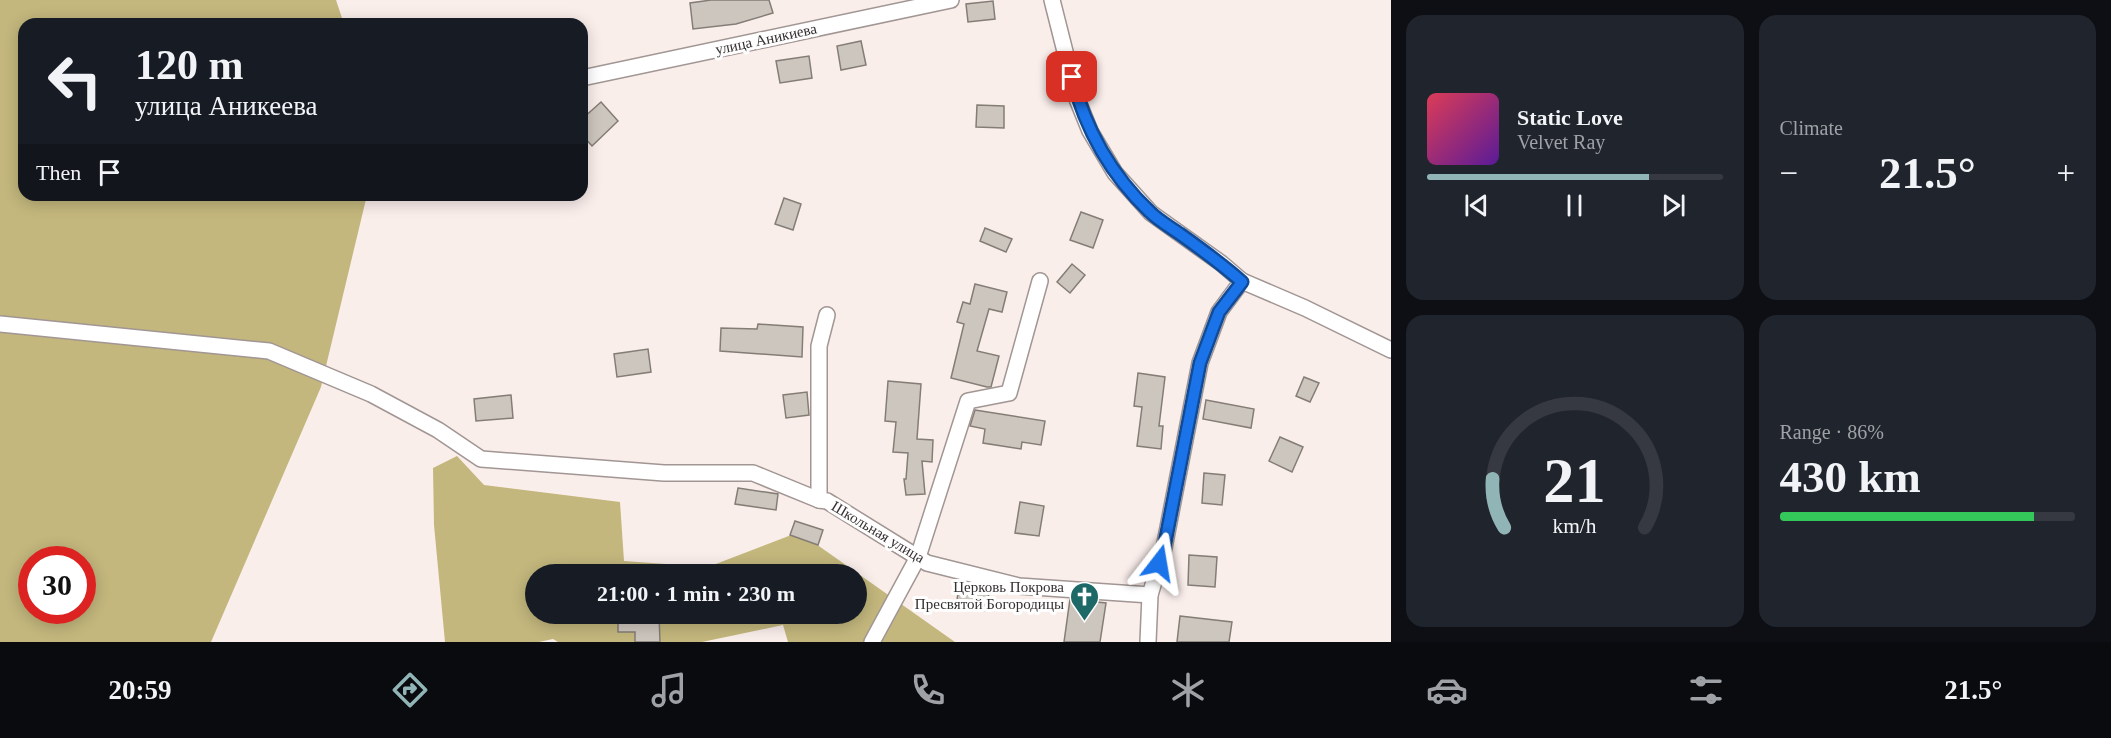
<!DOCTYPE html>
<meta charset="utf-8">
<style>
:root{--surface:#171b24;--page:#20242c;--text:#f1f3f6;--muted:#9ea1a6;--line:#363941;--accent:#91b5b6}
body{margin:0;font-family:"Times New Roman",serif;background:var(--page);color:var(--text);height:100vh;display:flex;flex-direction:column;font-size:22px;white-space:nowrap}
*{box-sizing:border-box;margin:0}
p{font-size:20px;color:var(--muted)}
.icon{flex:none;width:33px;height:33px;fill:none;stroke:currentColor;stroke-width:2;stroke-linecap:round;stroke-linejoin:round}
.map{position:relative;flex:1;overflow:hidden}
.drawer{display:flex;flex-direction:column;gap:15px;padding:15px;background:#0d0f14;width:720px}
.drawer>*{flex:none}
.hud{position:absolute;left:18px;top:18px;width:570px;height:183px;border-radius:18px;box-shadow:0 3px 15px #0003;background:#171b24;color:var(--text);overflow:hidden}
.speed{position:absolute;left:18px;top:546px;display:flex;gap:12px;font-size:30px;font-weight:700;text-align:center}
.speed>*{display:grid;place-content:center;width:78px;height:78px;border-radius:50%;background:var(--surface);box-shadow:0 3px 15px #0003;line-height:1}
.speed .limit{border:9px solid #d22;background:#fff;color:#111}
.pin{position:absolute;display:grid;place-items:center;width:51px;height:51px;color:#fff;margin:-26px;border-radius:12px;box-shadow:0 3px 9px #0006}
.me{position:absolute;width:66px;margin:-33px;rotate:14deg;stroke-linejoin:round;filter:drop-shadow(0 0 4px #0008)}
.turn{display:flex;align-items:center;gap:21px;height:126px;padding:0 18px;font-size:27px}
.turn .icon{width:78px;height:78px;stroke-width:2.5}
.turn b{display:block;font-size:42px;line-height:51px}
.then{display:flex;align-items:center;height:57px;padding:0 18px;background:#0003;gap:12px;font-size:22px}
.big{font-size:45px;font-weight:700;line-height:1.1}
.drawer .tile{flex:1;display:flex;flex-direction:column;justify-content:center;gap:9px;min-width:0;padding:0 21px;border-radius:18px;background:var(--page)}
.drawer .dial{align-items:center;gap:0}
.dial svg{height:156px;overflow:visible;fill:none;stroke:var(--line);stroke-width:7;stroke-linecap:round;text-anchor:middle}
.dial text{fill:var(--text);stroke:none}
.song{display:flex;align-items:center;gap:18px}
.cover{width:72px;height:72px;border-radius:9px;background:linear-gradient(135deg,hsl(350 70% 55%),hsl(270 70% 35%))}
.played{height:6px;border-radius:3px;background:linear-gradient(90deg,var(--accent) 75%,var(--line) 75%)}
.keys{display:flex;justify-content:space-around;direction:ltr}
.heat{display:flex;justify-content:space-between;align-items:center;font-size:33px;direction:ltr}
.charge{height:9px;border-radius:4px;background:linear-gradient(90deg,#34c759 86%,var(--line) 0)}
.drawer .tiles{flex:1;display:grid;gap:15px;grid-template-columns:repeat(2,1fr)}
.trip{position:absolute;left:525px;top:564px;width:342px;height:60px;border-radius:30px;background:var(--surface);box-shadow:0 3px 15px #0003;font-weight:700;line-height:60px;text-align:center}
.dock{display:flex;height:96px;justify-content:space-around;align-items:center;background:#090b0e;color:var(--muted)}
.dock .icon{width:42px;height:42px}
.dock .current{color:var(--accent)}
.dock b{font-size:27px;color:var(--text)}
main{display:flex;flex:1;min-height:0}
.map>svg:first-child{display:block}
.forest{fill:#c3b77d;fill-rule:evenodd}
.building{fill:#cdc6be;stroke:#847d76;stroke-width:1.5}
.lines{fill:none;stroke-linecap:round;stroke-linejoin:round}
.street-casing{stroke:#a19693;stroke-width:18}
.street{stroke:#fff;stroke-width:15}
.route-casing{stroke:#114b97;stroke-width:15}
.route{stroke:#1a73e8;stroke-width:10}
.labels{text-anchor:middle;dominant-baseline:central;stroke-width:6;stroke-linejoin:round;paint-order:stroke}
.street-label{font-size:15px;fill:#34302f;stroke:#fefefe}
.poi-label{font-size:15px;fill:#34302f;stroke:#fefefe;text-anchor:end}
</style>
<main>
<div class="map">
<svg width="1391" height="642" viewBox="0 0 1391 642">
<rect width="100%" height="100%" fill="#faeeeb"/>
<g class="forest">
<path d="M0,0H336L344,24H24V195H367L321,387L211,642H0ZM32,560H82V610H32Z"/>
<path d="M457,456L484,485L620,502L624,561L708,567L799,532L955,642H788L783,625L702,642H558L553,639L539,642H445L434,525L433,468ZM536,574H856V614H536Z"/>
</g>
<g class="building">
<polygon points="711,0 769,0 773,13 736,24 693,29 690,3"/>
<polygon points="993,1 995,19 968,22 966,4"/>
<polygon points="861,41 866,65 841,70 837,46"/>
<polygon points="809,56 812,78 780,83 776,61"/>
<polygon points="601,102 618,121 592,146 582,135 582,119"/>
<polygon points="977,105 1004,106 1004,128 976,127"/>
<polygon points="784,198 801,204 793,230 775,224"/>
<polygon points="1081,212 1103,220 1093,248 1070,240"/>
<polygon points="985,228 1012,239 1006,252 980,241"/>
<polygon points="1072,264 1085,275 1070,293 1057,282"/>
<polygon points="975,284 1007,292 1002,312 989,309 977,351 999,356 991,387 987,387 951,378 964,324 957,322 963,302 970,304"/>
<polygon points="758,324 803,327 802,357 720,351 721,328 757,329"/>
<polygon points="648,349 651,372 617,377 614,354"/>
<polygon points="1138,373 1165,377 1159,426 1163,426 1161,449 1137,446 1142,407 1134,406"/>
<polygon points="1304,377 1319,383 1310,402 1296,396"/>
<polygon points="888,381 921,384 917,439 933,440 932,462 922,461 925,494 906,495 904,479 906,479 908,453 893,452 896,422 885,421"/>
<polygon points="807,392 809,415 786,418 783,395"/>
<polygon points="511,395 513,418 476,421 474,399"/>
<polygon points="1206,400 1254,409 1251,428 1203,419"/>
<polygon points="975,410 1045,421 1041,445 1022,442 1021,449 983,443 985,429 970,426"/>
<polygon points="1280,437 1303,447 1292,472 1269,461"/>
<polygon points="1204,473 1225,475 1222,505 1202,503"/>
<polygon points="738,488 778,494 776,510 735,504"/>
<polygon points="1020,502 1044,506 1039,536 1015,533"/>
<polygon points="795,521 823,530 818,545 790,535"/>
<polygon points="1189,555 1217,557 1215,587 1188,585"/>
<polygon points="959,586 989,590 987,611 956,607"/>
<polygon points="1070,599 1106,603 1100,642 1064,642"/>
<polygon points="618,614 659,614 660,642 635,642 635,632 618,632"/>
<polygon points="1180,616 1232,622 1229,642 1177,642"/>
</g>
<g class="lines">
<defs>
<g id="street">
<polyline points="1052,0 1077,99 1090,131 1115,173 1151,213 1221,263 1242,281 1305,308 1391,350"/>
<polyline points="582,78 951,0"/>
<polyline points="0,324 269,351 371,394 438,430 481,459 664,473 753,473 819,500 827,501 927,563 1019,586 1150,595"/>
<polyline points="819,500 819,346 827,315"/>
<polyline points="872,642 918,557 968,401 1009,393 1040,281"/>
<polyline points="1148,642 1150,595 1164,548 1200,363 1219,312 1242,281"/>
</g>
</defs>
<use href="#street" class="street-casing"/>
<use href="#street" class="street"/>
</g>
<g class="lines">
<defs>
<path id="route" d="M1072,77C1085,128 1111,175 1150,212C1158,220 1170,227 1180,234C1201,249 1222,264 1242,282L1219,312L1200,363L1164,548L1159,563"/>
</defs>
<use href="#route" class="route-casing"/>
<use href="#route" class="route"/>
</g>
<defs>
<symbol id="church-pin" viewBox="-11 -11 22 30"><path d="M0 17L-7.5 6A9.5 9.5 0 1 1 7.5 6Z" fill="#1c6967" stroke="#fefefe"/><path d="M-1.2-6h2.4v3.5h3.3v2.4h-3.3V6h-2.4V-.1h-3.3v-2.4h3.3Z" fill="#fff"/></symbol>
</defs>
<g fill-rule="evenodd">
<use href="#church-pin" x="1068" y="580" width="33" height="45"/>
</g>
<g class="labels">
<g class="street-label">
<text transform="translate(766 39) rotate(-12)">улица Аникиева</text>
<text transform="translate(878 532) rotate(31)">Школьная улица</text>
</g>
<g class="poi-label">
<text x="1064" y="587">Церковь Покрова<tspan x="1064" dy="17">Пресвятой Богородицы</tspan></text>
</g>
</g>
</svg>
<div class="speed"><div class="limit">30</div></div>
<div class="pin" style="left:1072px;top:77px;background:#d93025"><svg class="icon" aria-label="arrive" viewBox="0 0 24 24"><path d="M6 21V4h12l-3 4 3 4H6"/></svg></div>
<svg class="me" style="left:1159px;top:563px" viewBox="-20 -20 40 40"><path d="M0-17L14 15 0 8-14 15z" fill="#1a73e8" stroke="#fff" stroke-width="4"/></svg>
<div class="trip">21:00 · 1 min · 230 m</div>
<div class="hud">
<div class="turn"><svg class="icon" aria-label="left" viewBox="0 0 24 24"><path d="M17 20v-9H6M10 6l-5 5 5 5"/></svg><div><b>120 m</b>улица Аникеева</div></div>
<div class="then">Then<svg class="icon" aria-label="arrive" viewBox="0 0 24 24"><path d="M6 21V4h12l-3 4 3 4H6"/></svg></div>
</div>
</div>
<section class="drawer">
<div class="tiles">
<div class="tile">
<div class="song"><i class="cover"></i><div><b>Static Love</b><p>Velvet Ray</p></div></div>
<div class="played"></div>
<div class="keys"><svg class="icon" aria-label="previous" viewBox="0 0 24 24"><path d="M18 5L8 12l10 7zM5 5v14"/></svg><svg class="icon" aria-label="pause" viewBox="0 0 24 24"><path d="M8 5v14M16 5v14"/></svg><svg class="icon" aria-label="next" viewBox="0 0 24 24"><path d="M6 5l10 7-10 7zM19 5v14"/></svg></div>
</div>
<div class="tile"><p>Climate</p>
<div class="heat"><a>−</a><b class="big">21.5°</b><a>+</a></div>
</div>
<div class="tile dial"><svg viewBox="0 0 100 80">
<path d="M14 69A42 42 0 1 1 86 69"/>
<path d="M14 69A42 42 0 0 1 8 44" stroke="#91b5b6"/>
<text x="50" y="56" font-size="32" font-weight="700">21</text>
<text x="50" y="72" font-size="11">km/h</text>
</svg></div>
<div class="tile"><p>Range · 86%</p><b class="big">430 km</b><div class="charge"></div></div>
</div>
</section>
</main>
<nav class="dock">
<b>20:59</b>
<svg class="icon current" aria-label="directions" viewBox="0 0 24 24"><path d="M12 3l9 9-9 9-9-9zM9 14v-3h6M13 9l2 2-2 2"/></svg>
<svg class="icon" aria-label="music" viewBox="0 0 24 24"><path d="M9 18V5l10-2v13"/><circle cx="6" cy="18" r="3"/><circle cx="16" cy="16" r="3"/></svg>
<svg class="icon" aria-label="phone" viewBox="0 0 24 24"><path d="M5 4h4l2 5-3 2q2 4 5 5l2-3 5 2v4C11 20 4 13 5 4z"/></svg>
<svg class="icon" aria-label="climate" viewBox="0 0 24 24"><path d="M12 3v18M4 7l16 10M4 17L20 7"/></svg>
<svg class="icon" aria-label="car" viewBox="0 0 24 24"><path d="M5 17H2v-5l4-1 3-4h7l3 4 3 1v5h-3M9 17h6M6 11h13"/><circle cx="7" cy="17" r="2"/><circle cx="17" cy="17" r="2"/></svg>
<svg class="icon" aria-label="filters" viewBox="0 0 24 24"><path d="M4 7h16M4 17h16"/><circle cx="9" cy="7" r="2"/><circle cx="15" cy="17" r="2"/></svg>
<b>21.5°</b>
</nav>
